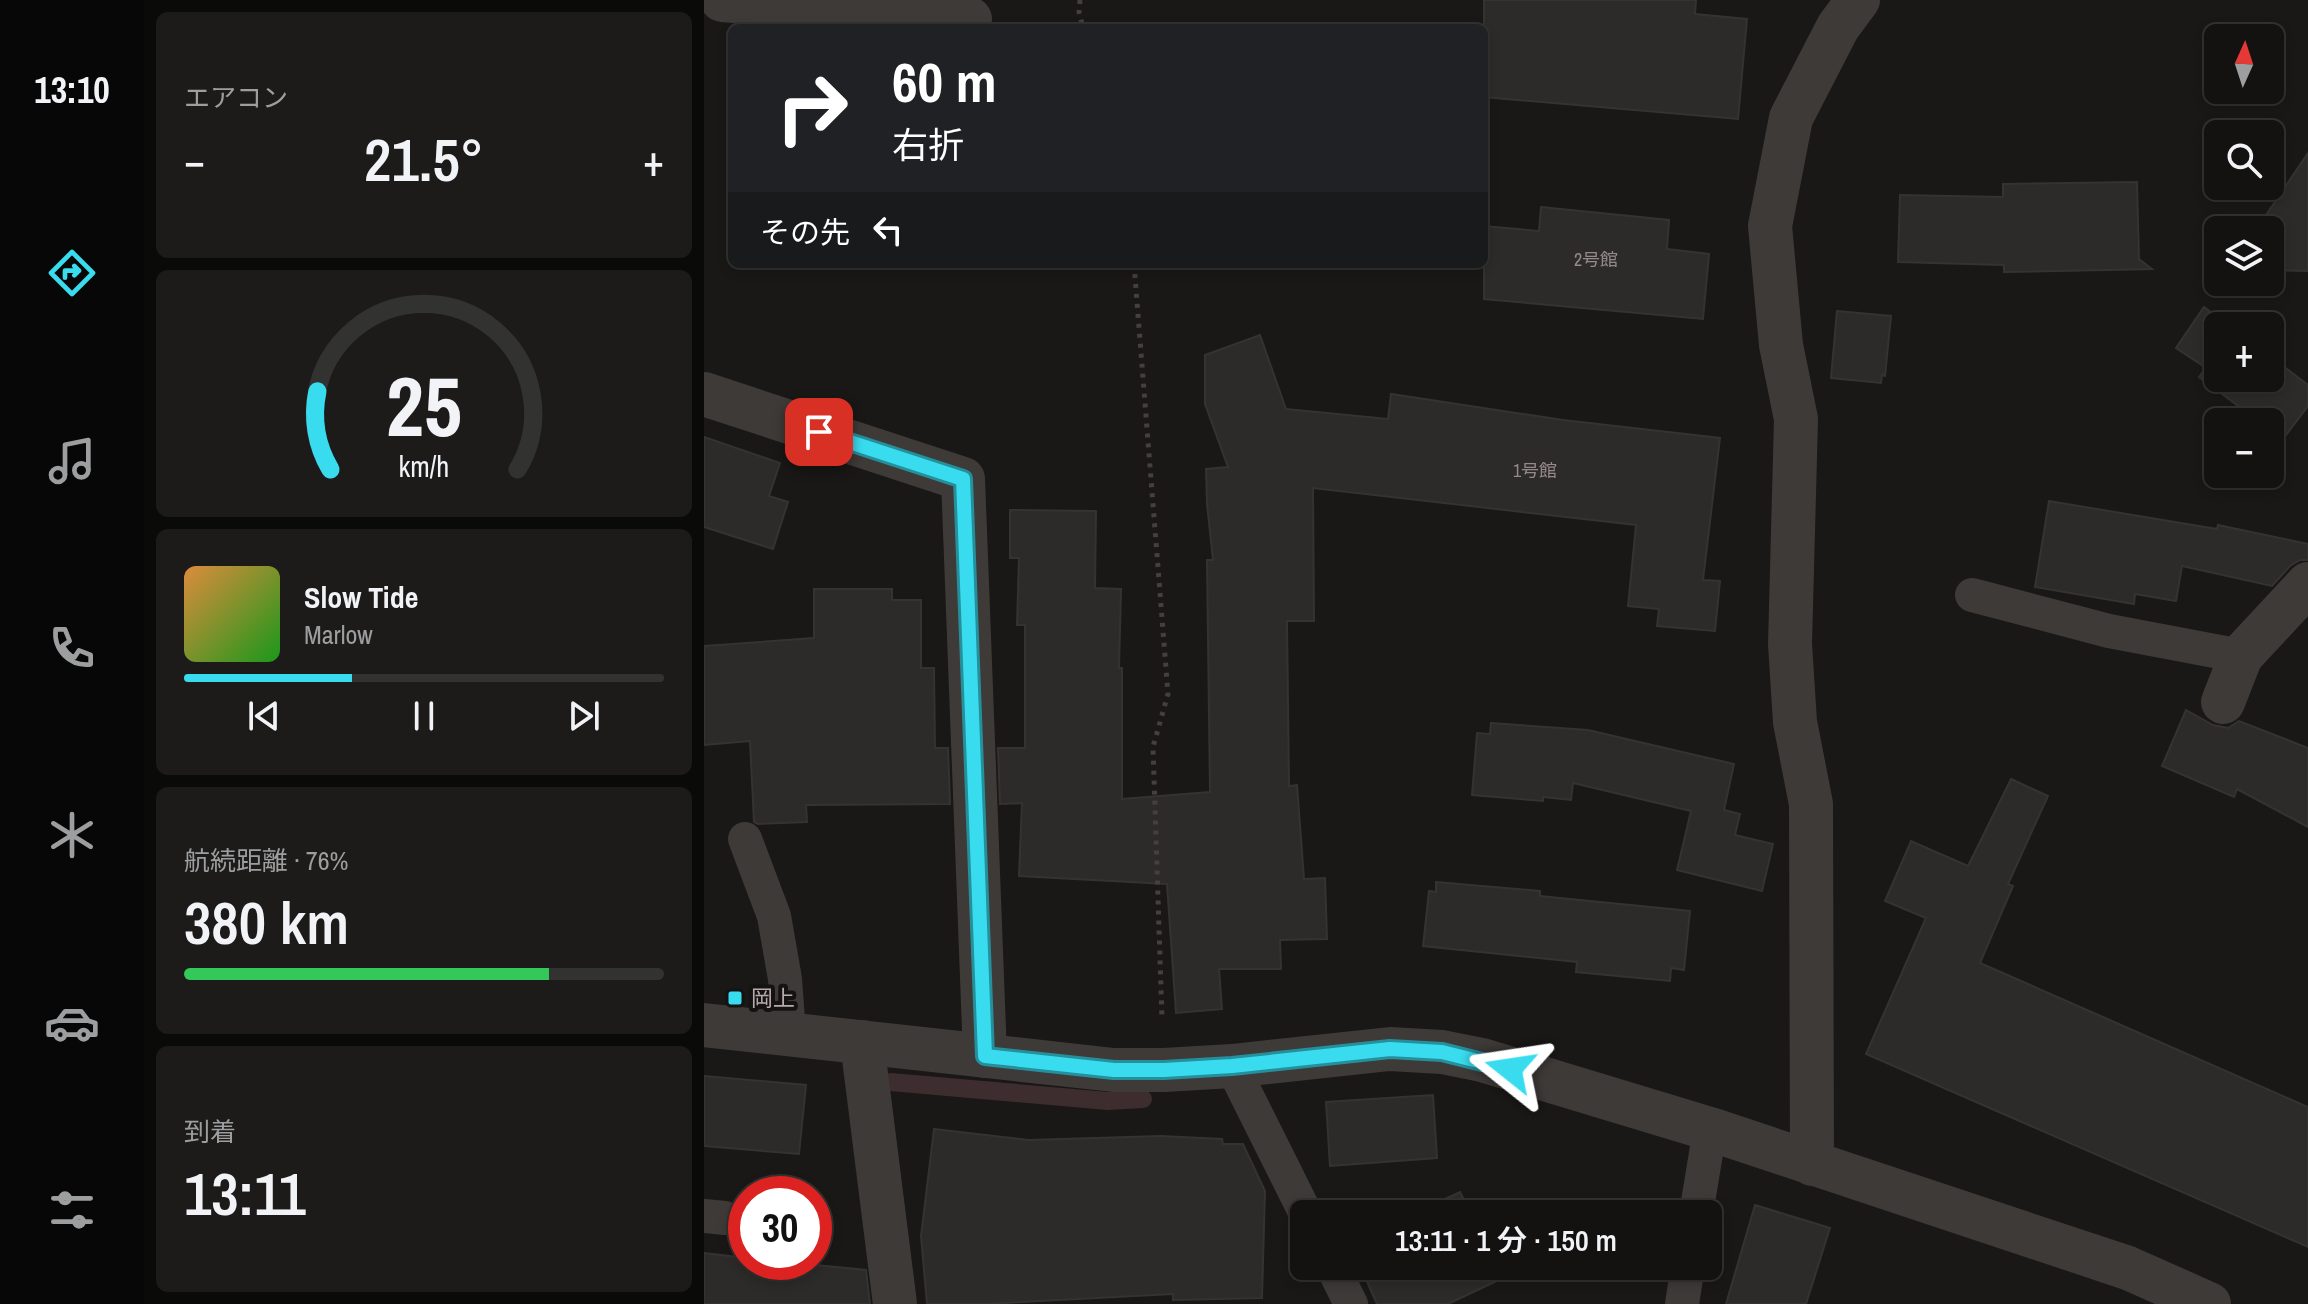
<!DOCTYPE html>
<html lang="ja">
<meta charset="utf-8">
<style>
:root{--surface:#131211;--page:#1c1b1a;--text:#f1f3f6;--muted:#9d9e9f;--line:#323231;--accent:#39dcef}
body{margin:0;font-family:"Archivo Narrow","Noto Sans JP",sans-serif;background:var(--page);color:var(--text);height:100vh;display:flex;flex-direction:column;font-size:30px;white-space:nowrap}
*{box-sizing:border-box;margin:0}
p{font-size:26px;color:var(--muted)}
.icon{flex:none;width:44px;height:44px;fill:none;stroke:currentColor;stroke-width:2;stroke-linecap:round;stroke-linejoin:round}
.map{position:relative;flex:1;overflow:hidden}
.panel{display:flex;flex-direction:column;gap:12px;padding:12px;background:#0a0a09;width:560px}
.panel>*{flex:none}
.guide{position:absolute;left:24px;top:24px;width:760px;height:244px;border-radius:12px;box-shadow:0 4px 12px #0003,0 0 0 2px var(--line);background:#202124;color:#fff;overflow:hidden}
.needle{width:52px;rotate:3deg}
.tools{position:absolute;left:1500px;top:24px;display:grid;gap:16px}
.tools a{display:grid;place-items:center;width:80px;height:80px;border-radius:12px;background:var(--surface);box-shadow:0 4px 12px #0003,0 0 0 2px var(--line);font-size:40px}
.speed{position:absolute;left:24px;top:1176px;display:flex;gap:16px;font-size:40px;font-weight:700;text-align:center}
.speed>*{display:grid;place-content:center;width:104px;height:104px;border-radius:50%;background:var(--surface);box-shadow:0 4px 12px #0003,0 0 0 2px var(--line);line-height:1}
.speed .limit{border:12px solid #d22;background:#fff;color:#111}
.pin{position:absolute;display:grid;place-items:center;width:68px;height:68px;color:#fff;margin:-34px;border-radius:16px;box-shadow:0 4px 12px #0006}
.me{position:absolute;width:88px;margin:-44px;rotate:285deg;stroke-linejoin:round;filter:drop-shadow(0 0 6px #0008)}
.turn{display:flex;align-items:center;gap:28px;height:168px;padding:0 32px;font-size:36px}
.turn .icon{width:104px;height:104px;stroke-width:2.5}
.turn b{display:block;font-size:56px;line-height:68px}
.then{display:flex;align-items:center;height:76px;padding:0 32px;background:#0003;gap:16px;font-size:30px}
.big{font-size:60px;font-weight:600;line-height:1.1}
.panel .tile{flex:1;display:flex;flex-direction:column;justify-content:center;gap:12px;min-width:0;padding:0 28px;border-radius:12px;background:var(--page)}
.panel .dial{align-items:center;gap:0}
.dial svg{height:208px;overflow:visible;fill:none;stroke:var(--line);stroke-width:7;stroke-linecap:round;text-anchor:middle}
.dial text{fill:var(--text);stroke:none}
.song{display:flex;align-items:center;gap:24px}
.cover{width:96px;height:96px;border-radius:12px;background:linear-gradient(135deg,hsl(30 70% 55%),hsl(120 70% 35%))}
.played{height:8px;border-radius:4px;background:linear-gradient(90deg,var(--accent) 35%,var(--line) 35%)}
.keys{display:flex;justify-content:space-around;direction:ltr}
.heat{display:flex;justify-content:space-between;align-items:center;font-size:44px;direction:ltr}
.charge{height:12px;border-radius:6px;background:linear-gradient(90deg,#34c759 76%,var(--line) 0)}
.trip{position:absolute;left:586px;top:1200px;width:432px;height:80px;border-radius:12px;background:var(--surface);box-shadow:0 4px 12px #0003,0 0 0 2px var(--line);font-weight:600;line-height:80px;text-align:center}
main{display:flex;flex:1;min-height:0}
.menu{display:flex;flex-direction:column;width:144px;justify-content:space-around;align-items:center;background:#080707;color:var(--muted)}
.menu .icon{width:56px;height:56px}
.menu .active{color:var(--accent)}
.menu b{font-size:36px;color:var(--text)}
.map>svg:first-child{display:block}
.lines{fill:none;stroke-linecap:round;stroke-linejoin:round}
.stream{stroke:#3d2d2f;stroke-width:18}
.building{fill:#2d2b2a;stroke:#353331;stroke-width:2}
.path{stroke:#453f3e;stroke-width:5;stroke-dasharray:4 6;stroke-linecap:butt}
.lane{stroke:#3e3a38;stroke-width:34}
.street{stroke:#3e3a38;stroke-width:44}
.route-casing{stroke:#258f9b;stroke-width:20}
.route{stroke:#39dcef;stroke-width:14}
.poi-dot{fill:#39dcef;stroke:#141312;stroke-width:3}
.labels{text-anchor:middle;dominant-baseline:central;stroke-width:8;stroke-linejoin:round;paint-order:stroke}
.number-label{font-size:18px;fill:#958a88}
.poi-label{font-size:22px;fill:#b9aba9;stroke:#141312;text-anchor:start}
</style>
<main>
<nav class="menu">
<b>13:10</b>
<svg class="icon active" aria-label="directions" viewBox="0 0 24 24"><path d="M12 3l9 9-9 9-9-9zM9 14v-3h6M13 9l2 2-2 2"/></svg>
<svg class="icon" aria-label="music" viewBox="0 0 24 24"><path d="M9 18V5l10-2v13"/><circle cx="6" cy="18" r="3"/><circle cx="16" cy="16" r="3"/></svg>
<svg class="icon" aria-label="phone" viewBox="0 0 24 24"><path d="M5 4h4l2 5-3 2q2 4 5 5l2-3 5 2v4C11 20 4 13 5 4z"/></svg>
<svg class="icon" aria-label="climate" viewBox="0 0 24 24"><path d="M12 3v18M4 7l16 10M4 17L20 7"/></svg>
<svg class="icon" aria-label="car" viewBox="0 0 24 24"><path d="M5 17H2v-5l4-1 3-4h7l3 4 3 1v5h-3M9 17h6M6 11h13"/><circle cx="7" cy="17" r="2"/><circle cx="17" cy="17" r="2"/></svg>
<svg class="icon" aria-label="filters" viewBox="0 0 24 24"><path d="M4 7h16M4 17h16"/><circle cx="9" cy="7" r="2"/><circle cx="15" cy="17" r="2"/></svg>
</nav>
<section class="panel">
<div class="tile"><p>エアコン</p>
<div class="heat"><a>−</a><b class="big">21.5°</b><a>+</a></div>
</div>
<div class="tile dial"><svg viewBox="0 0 100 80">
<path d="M14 69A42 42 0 1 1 86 69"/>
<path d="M14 69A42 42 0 0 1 9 39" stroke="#39dcef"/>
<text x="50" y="56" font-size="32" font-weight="700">25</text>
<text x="50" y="72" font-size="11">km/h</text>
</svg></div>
<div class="tile">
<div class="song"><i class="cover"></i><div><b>Slow Tide</b><p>Marlow</p></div></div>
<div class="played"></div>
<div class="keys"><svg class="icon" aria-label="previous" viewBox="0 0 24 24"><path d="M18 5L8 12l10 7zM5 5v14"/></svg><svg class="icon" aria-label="pause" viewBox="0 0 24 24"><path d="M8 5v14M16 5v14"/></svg><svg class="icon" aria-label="next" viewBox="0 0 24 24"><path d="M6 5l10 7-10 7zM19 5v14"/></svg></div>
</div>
<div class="tile"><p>航続距離 · 76%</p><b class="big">380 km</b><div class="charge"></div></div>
<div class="tile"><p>到着</p><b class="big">13:11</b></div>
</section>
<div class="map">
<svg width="1604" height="1304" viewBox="0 0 1604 1304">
<rect width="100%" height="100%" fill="#191817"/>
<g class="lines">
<polyline class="stream" points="187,1082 404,1101 439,1099"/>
</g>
<g class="building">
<polygon points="780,0 992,0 991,14 1043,19 1034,119 780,97"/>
<polygon points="1604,153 1604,271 1566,270 1566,230 1552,230"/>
<polygon points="1433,182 1435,259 1448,269 1300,272 1300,265 1194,262 1196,195 1299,197 1299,184"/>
<polygon points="837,207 965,220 963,249 1005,254 999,319 780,299 780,226 835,231"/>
<polygon points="1500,307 1525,326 1514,326 1514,378 1566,378 1566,356 1604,385 1604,406 1579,439 1566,429 1566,422 1556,422 1495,377 1502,368 1472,348"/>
<polygon points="1133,311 1187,316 1181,376 1178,375 1177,383 1127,378"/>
<polygon points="556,335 582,409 684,419 687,394 859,420 1016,438 999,580 1016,581 1011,631 953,626 955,609 924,606 932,525 609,488 610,621 583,621 585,786 593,785 600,879 621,878 623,939 576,940 577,969 515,969 518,1009 472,1013 463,884 315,876 318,803 296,804 294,748 321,748 321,625 313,625 315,558 306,558 306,510 392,511 391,588 417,589 415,668 418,668 418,799 506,792 503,560 509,560 503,504 502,469 524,467 501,404 501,355"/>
<polygon points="0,437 76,463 65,496 84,502 69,549 0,527"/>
<polygon points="1345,501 1513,529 1514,525 1604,544 1604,560 1596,560 1586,566 1568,586 1478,566 1472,601 1431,594 1430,604 1331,587"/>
<polygon points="110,589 188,589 188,600 217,600 217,668 230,668 231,748 244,748 246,804 102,805 103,822 54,824 50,822 46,741 0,745 0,646 110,638"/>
<polygon points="1482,710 1509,725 1524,728 1535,721 1604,748 1604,827 1533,789 1530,797 1458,766"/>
<polygon points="787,723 884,730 1030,764 1020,810 1036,814 1031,835 1069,844 1058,891 973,870 987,811 869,783 867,800 839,797 839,801 768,795 773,733 786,734"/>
<polygon points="1307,779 1344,796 1304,884 1309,886 1276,963 1604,1107 1604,1247 1162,1054 1222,918 1181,901 1207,841 1264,866"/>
<polygon points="732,882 836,891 836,896 986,911 980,970 967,968 966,981 872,972 873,962 719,946 725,891 732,892"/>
<polygon points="0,1076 102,1085 95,1154 0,1146"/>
<polygon points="729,1095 733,1158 626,1166 622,1102"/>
<polygon points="230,1129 324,1140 457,1136 518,1139 519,1144 539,1144 561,1191 558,1298 469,1300 469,1294 281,1304 223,1304 217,1236"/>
<polygon points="756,1192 767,1214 708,1214"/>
<polygon points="1051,1205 1126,1228 1102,1304 1022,1304"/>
<polygon points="0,1253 42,1258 42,1262 82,1262 162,1270 166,1304 0,1304"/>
<polygon points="656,1266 791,1266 797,1279 744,1304 673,1304"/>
</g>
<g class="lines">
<g class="path">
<polyline points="376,0 375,12 379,28"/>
<polyline points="430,264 464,694 449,747 458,1019"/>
</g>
<g class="lane">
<polyline points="1268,595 1405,631 1537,656"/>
<polyline points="41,839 70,916 81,979 85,1033"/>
<polyline points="528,1066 602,1214"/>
<polyline points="992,1214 1006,1129"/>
<polyline points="0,1216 21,1218"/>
<polyline points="628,1266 647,1304"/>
<polyline points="978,1304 984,1266"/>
</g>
<g class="street">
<polyline points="18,0 266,19"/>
<polyline points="0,394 259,479 281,1056"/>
<polyline points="1519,702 1537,656 1604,584"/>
<polyline points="0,1025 410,1070 460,1070 528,1066 686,1049 738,1052 778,1060 1006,1129 1424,1268 1505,1304"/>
<polyline points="158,1042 191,1304"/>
<polyline points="1108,1164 1107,804 1091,722 1086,644 1092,419 1077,345 1066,226 1087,118 1134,27 1154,0"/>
</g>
</g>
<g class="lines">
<defs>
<polyline id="route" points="115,432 259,479 281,1056 410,1070 460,1070 528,1066 686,1049 738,1052 806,1069"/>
</defs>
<use href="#route" class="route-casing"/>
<use href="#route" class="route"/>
</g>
<rect class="poi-dot" x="23" y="990" width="16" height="16" rx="4"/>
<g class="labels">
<g class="number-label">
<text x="892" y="259">2号館</text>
<text x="831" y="470">1号館</text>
</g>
<g class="poi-label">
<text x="47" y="998">岡上</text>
</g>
</g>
</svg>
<div class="tools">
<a><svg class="needle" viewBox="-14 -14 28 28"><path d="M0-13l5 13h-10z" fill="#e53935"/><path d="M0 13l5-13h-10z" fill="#9d9e9f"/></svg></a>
<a><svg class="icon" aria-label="search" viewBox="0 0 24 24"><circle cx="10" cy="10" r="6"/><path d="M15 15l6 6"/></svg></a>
<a><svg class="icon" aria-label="layers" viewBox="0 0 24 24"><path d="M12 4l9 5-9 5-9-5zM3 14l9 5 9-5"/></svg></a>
<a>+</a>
<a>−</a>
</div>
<div class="speed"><div class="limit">30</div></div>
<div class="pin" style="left:115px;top:432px;background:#d93025"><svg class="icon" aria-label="arrive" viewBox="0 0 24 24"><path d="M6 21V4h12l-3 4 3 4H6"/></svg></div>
<svg class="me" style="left:806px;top:1069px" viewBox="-20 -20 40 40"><path d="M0-17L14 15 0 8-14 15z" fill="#39dcef" stroke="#fff" stroke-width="4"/></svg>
<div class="trip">13:11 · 1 分 · 150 m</div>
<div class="guide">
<div class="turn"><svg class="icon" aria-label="right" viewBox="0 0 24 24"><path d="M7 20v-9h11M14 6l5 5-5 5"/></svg><div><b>60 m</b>右折</div></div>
<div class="then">その先<svg class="icon" aria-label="left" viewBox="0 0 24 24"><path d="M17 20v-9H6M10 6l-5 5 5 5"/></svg></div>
</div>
</div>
</main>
